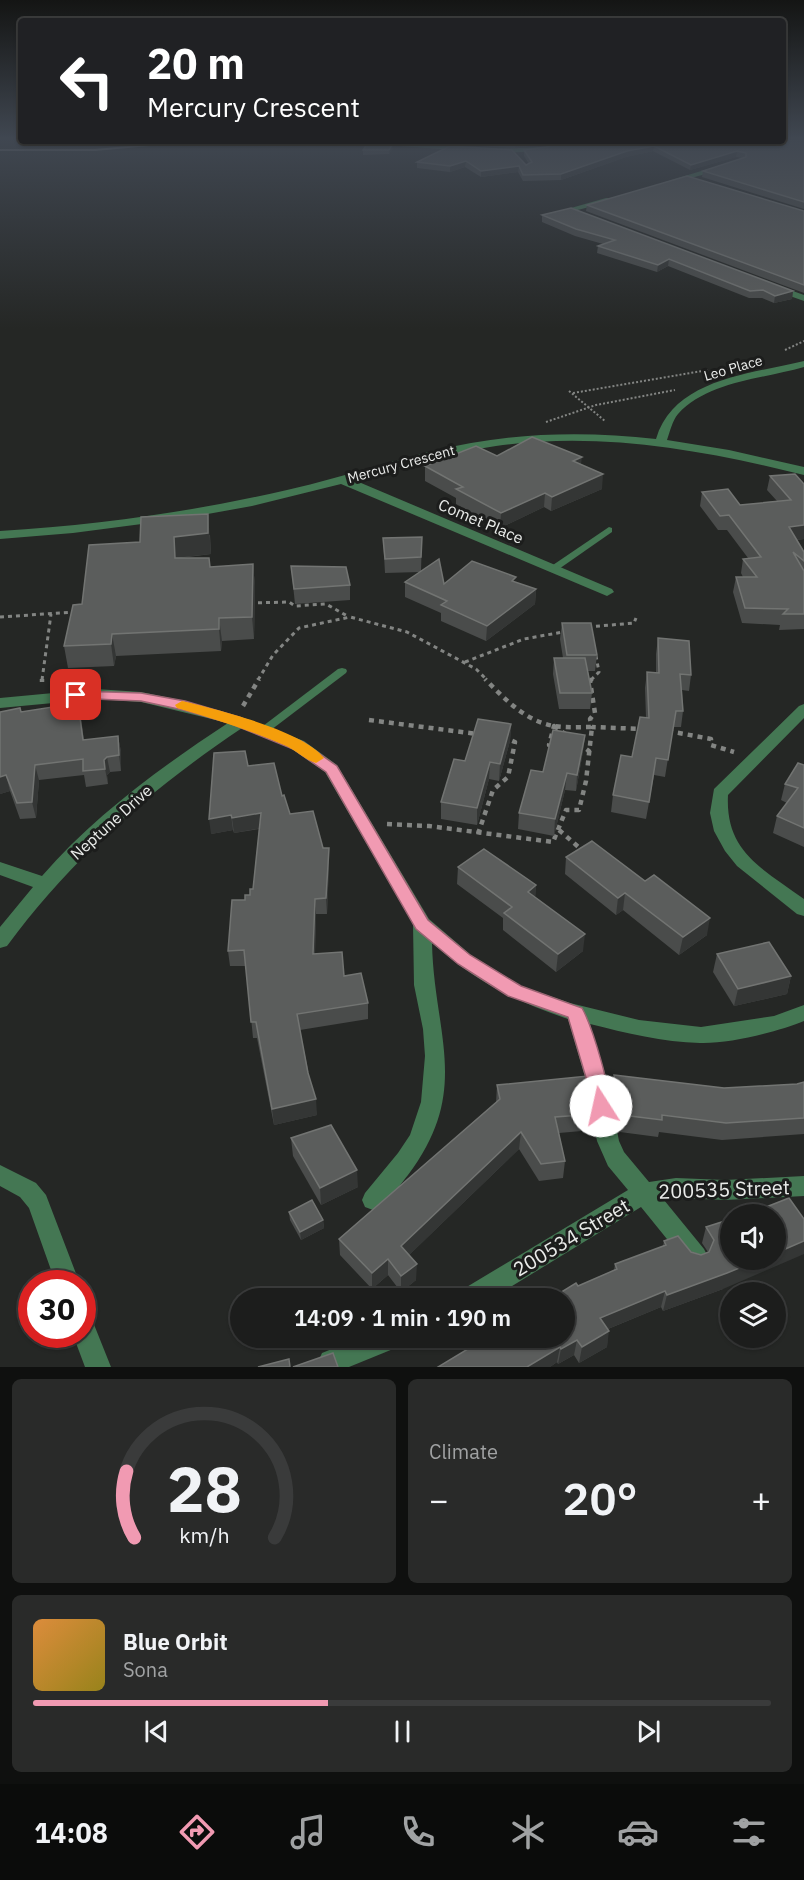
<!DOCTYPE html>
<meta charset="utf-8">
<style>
:root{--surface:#1c1d1c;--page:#292a29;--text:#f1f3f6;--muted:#a0a2a3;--line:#3a3b3b;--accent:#f19ab2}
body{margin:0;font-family:"IBM Plex Sans",sans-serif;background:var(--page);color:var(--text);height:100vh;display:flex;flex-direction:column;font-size:22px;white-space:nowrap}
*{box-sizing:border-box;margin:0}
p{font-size:20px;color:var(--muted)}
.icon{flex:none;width:33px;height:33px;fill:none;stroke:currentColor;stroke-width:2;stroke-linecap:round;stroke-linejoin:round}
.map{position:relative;height:1367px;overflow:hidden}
.panel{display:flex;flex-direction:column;gap:12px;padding:12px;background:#0f100f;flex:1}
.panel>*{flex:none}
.guide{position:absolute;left:18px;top:18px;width:768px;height:126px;border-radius:6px;box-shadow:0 2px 4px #0004,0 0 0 2px var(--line);background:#202124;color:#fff;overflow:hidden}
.tools{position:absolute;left:720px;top:1204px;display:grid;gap:12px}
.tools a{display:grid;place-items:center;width:66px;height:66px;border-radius:50%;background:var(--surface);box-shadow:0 2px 4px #0004,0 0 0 2px var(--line);font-size:30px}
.speed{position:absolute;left:18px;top:1270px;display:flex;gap:12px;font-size:30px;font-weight:700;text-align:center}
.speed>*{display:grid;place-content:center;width:78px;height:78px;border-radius:50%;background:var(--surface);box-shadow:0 2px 4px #0004,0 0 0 2px var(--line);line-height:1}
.speed .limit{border:9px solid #d22;background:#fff;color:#111}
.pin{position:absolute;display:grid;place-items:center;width:51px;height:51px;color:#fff;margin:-26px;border-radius:12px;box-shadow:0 3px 9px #0006}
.me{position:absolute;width:66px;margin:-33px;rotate:350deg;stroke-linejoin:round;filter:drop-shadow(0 0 4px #0008)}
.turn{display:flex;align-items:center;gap:21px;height:126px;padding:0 30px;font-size:27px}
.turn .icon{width:78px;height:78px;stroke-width:2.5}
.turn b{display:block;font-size:42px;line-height:51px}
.big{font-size:45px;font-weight:600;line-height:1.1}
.panel .card{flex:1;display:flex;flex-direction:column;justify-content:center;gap:9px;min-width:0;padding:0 21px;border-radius:9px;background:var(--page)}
.panel .dial{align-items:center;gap:0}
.dial svg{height:156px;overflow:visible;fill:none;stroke:var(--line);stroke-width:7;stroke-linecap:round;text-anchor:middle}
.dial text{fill:var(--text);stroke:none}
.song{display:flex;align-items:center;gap:18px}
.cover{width:72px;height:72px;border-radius:9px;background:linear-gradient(135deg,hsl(30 70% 55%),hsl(50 70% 35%))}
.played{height:6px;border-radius:3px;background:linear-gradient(90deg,var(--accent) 40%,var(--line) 40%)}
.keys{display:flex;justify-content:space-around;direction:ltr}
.heat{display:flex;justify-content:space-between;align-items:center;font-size:33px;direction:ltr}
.panel .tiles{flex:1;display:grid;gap:12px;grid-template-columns:1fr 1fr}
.card:last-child{grid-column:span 2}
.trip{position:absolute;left:230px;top:1288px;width:345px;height:60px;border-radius:30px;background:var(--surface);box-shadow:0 2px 4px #0004,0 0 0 2px var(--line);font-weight:600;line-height:60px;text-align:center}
.menu{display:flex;height:96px;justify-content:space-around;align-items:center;background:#0b0c0b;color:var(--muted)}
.menu .icon{width:42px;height:42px}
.menu .selected{color:var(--accent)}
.menu b{font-size:27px;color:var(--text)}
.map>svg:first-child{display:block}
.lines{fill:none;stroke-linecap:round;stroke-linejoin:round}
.path-far2{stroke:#838583;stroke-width:2;stroke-dasharray:2 2;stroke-linecap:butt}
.path-far1{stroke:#838583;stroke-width:3;stroke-dasharray:4 4;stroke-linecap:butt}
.path{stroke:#838583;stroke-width:4.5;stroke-dasharray:5 5;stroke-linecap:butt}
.service{fill:#447753;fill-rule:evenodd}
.minor{fill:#447753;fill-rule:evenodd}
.rail{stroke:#a0a2a0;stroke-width:2}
.wall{fill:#4a4c4b}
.shaded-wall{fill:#343635}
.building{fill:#5b5d5c;stroke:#727472;stroke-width:1.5}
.route{fill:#f19ab2;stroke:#9d6474;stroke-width:1.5}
.slow{fill:#f59e0b}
.labels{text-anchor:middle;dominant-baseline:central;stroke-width:6;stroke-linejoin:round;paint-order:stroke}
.far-street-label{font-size:14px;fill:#eaecea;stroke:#1c1d1c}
.street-label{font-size:16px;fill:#eaecea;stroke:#1c1d1c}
.near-street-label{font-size:20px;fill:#eaecea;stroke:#1c1d1c}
</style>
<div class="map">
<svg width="804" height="1367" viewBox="0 0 804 1367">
<rect width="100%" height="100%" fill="#252725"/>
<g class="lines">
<g class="path-far2">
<polyline points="785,350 804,341"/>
<polyline points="569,391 605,421"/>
<polyline points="573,393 708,370"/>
<polyline points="546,422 596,405 675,390"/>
</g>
<g class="path-far1">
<polyline points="250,603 289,602 295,606 326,604 349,617"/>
<polyline points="0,617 75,612"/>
<polyline points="588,627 634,623 636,618"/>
<polyline points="465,662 524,639 563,632"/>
<polyline points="42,680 51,614"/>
<polyline points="258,680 273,655 299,628 350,617 407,632 476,669 487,680"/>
<polyline points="591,680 599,672 596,656"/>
</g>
<g class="path">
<polyline points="592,679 590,681 595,713 590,719 592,727 642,729"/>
<polyline points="42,682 42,679"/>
<polyline points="243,706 259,679"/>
<polyline points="369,720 477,734"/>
<polygon points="554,726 589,751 549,745"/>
<polyline points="668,731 711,739 711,745 734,752"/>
<path d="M387,824L429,826L553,842L566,810H579L586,781L592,727C580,727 566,728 554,726C525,721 505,699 485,679"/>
<polyline points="559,830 583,851"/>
<polyline points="478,834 493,790 508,777 515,742 505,738"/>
</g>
<g class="service">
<polygon points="609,527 612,528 612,532 556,571 550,571 548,569 550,567"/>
<polygon points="342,668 346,669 347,671 346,673 267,733 259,733 257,731 259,729 338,669"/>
</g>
<g class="minor">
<polygon points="371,141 467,147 470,149 467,151 374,144"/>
<polygon points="569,141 580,141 545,151 494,153 491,151 494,149 545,147"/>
<polygon points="721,165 724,169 669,184 665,182"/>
<polygon points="606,198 609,198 609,202 554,216 550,214"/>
<polygon points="776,285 804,295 804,301 773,290 771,288"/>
<path d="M804,361V367C763,379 708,381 678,414C672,421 670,432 667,440L729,450L804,467V475C704,450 599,431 496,446C447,453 401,467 354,480L612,589L614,592L607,596L341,484L252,506L180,519L73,533L0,539V531C97,525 192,512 287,490C349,476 409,454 471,443C532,432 595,432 656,439C674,378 752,374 804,361Z"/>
<path d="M96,689L141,692L185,701L247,719L304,741L337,765L429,919L471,955L521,986L570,1003L639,1020L701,1027L774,1016L804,1005V1021C777,1032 729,1044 700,1043C663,1042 626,1033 590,1024L607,1080L619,1141L624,1152L649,1182L676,1178L725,1180L804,1176V1196L725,1200L676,1198L664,1200L704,1249L708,1257L704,1265L696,1268L688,1265L641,1207L491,1299H457L460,1291L628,1190L608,1166L597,1141L586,1080L568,1019C514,1001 475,981 432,943C434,1035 472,1090 408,1175C398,1187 388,1205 373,1210L365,1207L362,1200L365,1193L398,1153L410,1135L421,1102L425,1056L423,1029L414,985L413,924L325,772L292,749L242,728C151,789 72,858 7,946L0,948V927L33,887L0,875V862L42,876C94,816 161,767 228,723L141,702L96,699L0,708V698Z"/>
<path d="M804,704V718L728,795C725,852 763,869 804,899V916L797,914L737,866L725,851L714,831L710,813L714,789L799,706Z"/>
<polygon points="0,1165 36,1183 46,1195 80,1284 56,1284 29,1208 20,1197 0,1186"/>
<polygon points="82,1314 91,1317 111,1367 85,1367 73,1335 82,1335"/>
<polygon points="359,1338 401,1338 398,1347 349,1367 320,1367 318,1362 322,1353"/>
</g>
<polyline class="rail" points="0,150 95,150 193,141"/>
</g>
<g class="wall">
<polygon points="804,138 804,209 702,177 703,171 742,158 736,157 690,170 653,151 626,157 561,180 523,181 518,172 481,177 465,167 450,172 417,168 417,162 450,146 526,165 529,164 524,156 524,150"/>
<polygon points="464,141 550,141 550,143 515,148 464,145"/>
<polygon points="393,148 389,154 363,155 363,150"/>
<polygon points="587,205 804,211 804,293 586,211"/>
<polygon points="542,215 793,291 792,299 774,303 762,298 749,298 668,266 657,272 597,253 598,246 603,244 575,236 542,222"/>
<polygon points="497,456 581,465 602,489 551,511 544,507 500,528 456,504 456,498 425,481 425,466"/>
<polygon points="770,476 804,484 804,539 797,540 804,552 804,629 779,630 780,625 742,623 733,592 736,577 743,577 741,573 743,559 748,558 727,530 718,530 700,506 702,492 740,505 777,501 767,490"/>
<polygon points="210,535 211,554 180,558 210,567 253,564 255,586 254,639 222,641 221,651 116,656 114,666 68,668 64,646 82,604 140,542"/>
<polygon points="422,537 421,571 444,584 516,582 536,589 535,604 486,641 441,621 441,613 405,597 405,582 420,572 385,573 383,538"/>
<polygon points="291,566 350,585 350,600 295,604"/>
<polygon points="562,623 597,655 595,671 588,671 592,693 590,709 559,709 553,674 554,658 563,658 560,639"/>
<polygon points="658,638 691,675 689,691 682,690 683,711 681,727 673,727 665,777 654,775 646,819 611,812 613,795 632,757 646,718 645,688 647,672 656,672 656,654"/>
<polygon points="21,712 81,718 84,740 118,736 121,752 121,771 110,772 107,775 108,784 86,787 84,775 39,780 36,818 20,819 10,791 0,794"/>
<polygon points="511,724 510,741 499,781 489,779 477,825 441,819 441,802 465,761"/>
<polygon points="585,735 583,751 576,791 565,790 554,836 518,829 519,813 543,772"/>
<polygon points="804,765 804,847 773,833 777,816 787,803 781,800 785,784"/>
<polygon points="248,766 282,796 290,814 323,848 329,863 327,914 316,914 315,954 344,976 368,1003 368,1019 300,1030 317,1115 274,1125 257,1038 253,1038 246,966 230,966 228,951 245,900 250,895 253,889 259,829 234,833 233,830 211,834"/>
<polygon points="566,857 707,935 679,955 623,910 616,915 565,874"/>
<polygon points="458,867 536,885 535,897 583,951 556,972 503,930 503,918 457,884"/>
<polygon points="717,954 791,976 787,994 734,1006 713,972"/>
<polygon points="614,1075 724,1088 797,1084 804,1082 804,1134 722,1140 659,1132 658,1137 620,1132 612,1092"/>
<polygon points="497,1085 595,1114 593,1130 559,1133 565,1161 563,1178 539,1181 519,1149 409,1255 416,1280 401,1292 388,1275 372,1289 340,1255 339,1239 496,1103"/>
<polygon points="291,1138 358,1187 321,1205 293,1156"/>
<polygon points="289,1212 323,1220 324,1228 301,1240 290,1220"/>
<polygon points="728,1220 723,1289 663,1311 661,1307 608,1329 607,1347 579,1363 574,1355 558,1364 557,1362 550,1367 578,1286 614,1270 615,1264 663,1246 664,1241 701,1255 708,1252 702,1243 706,1227"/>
</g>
<g class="shaded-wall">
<polygon points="529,141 550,141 550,143 515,148 515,143"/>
<polygon points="393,143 393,148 389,154 389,150"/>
<polygon points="654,146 653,151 626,157 561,180 561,174 627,151"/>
<polygon points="737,151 736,157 690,170 691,165"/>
<polygon points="466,161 465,167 450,172 450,166"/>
<polygon points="519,166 518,172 481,177 481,171"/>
<polygon points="669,259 668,266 657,272 658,265"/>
<polygon points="793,291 792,299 774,303 775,296"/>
<polygon points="582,457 580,471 573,461"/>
<polygon points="603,474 602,489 551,511 552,497"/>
<polygon points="545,493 544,507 500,528 501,513"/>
<polygon points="208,514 211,554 175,558 174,537"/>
<polygon points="804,525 804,539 786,541 789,527"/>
<polygon points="253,564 255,586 254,639 252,617"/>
<polygon points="536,589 535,604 486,641 487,626"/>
<polygon points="219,618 222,641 221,651 219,629"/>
<polygon points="112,634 116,656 114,666 111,644"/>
<polygon points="511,724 510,741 499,781 500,764"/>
<polygon points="585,735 583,751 576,791 577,775"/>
<polygon points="118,736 121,752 121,771 119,755"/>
<polygon points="107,757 110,772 107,775 108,784 105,769 104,760"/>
<polygon points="490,762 489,779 477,825 477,808"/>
<polygon points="35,765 39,780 36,818 32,802"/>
<polygon points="567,773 565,790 554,836 555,819"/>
<polygon points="6,775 10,791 0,794 0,777"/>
<polygon points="261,813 262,828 234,833 232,818"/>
<polygon points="231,815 233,830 211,834 209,819"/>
<polygon points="329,848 329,863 327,914 326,898"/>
<polygon points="536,885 535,902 528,892"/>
<polygon points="625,893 623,910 616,915 618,898"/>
<polygon points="315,899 316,914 314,970 313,954"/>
<polygon points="710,918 707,935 679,955 683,937"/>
<polygon points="585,934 583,951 556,972 558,954"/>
<polygon points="791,976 787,994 734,1006 738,989"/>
<polygon points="316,1099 317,1115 274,1125 272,1109"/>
<polygon points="521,1132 519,1149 401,1263 401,1246"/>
<polygon points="357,1170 358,1187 321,1205 320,1188"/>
<polygon points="323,1220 324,1228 301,1240 300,1232"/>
<polygon points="804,1241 804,1254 723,1289 663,1311 667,1295 759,1260 776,1260 776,1253"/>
<polygon points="388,1259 388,1275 372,1289 372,1273"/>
<polygon points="417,1264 416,1280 401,1292 401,1276"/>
<polygon points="665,1291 661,1307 598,1333 600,1318"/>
<polygon points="609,1331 607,1347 579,1363 582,1347"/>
<polygon points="577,1340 574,1355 558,1364 561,1349"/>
<polygon points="560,1347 557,1362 550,1367 527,1367"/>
</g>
<g class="building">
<polygon points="783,138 804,138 804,202 703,171 746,157 746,153 737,151 691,165 654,146 627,151 561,174 523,175 519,166 481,171 466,161 450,166 417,162 450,146 512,150 526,165 532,162 524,150 546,147 567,141 783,141"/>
<polygon points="369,141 393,143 389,150 363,150"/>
<polygon points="485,141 529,141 515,143"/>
<polygon points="687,176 804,211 804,285 587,205"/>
<polygon points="571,208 793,291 775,296 763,290 750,291 669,259 658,265 598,246 615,240 576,229 542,215"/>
<polygon points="532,437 582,457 573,461 603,474 552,497 545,493 501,513 456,489 463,487 425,466 476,446 497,456"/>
<polygon points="795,474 804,484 804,525 789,527 804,552 804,561 793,552 804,571 804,614 783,614 788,609 745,608 736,577 757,577 743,559 761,557 729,515 720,516 702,492 728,489 740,505 791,500 770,476"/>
<polygon points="208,514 208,533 174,537 175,558 209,558 210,567 253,564 252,617 219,618 219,629 112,634 111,644 64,646 73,605 82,604 89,545 140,542 141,517"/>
<polygon points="422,537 421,557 385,559 383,538"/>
<polygon points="439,559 444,584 472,561 516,577 512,581 536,589 487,626 441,605 447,601 405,582"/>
<polygon points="291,566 346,567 350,585 294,589"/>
<polygon points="562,623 591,623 597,655 567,655"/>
<polygon points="658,638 689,641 691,675 680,674 683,711 676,711 668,760 656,758 649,802 613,795 621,755 632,757 640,717 649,718 647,672 659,673"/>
<polygon points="554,658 585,658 592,693 560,693"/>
<polygon points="78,703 83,740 118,736 119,755 107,757 104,760 105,769 83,771 83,759 35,765 32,802 17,803 6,775 0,777 0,712 20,708 21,712"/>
<polygon points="478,719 511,724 500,764 490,762 477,808 441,802 454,759 465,761"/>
<polygon points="553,730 585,735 577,775 567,773 555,819 519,813 531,770 543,772"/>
<polygon points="245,751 248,766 274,763 282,796 284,795 290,814 313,811 323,848 329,848 326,898 315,899 313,954 342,952 344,976 361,973 368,1003 297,1014 308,1073 316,1099 272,1109 256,1022 251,1022 244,950 228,951 232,900 245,900 245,895 250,895 250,889 253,889 261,813 232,818 231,815 209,819 214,753"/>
<polygon points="798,763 804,765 804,828 777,816 798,788 785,784"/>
<polygon points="592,841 645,881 654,875 710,918 683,937 625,893 618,898 566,857"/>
<polygon points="484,849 536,885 528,892 585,934 558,954 504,913 512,907 458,867"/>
<polygon points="769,942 791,976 738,989 717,954"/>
<polygon points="614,1075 724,1088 797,1084 804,1082 804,1118 726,1123 662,1115 662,1120 622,1115"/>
<polygon points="588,1076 595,1114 555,1117 565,1161 541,1164 521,1132 401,1246 417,1264 401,1276 388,1259 372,1273 339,1239 500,1099 497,1085"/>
<polygon points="331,1125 357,1170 320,1188 291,1138"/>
<polygon points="789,1198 804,1219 804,1241 776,1253 776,1215 746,1215"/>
<polygon points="312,1200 323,1220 300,1232 289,1212"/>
<polygon points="728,1220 729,1222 730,1221 730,1260 759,1260 727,1273 667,1295 665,1291 600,1318 609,1331 582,1347 577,1340 561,1349 560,1347 527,1367 438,1367 486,1338 564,1338 564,1299 550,1299 576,1283 578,1286 617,1269 615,1264 666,1245 664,1241 678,1236 691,1252 701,1255 709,1252 714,1240 706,1227"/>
<polygon points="333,1353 338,1367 293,1367"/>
<polygon points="289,1359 290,1367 258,1367"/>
</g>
<linearGradient id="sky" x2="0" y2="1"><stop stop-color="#141514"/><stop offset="0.42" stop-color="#404751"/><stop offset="1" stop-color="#404751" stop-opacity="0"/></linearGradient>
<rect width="804" height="329" fill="url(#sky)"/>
<path class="route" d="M76,691L141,693L185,701L239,717L303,742L337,766L428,920L470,955L521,986L582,1008C591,1024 615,1097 608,1112L601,1114L594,1112L590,1091L568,1017L508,996L458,964L416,929L326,772L293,749L229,723L183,710L141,701L71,698L69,695L71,692Z"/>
<path class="slow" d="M182,701C216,709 304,731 324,758L316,763C305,760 296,750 284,745C249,730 214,719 177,708L175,705Z"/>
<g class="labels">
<g class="far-street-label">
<text transform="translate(733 368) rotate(-16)">Leo Place</text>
<text transform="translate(401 464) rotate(-15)">Mercury Crescent</text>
</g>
<g class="street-label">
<text transform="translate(481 521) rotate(23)">Comet Place</text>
<text transform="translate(111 822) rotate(-42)">Neptune Drive</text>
</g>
<g class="near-street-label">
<text transform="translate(724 1189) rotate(-2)">200535 Street</text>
<text transform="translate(571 1237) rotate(-31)">200534 Street</text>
</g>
</g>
</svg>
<div class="tools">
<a><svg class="icon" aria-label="sound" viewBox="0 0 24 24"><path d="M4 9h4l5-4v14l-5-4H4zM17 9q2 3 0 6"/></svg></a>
<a><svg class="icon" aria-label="layers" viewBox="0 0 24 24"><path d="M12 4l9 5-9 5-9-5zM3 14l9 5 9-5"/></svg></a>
</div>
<div class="speed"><div class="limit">30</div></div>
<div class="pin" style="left:76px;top:695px;background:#d93025"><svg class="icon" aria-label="arrive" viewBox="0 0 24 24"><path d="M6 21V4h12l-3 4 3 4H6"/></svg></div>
<svg class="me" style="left:601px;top:1106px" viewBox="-20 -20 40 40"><circle r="19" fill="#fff"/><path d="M0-13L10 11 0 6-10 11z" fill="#f19ab2"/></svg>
<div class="trip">14:09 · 1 min · 190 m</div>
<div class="guide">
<div class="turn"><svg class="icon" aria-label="left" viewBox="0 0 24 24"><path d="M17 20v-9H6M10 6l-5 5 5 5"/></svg><div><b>20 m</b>Mercury Crescent</div></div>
</div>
</div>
<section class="panel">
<div class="tiles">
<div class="card dial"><svg viewBox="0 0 100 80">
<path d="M14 69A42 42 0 1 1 86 69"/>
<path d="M14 69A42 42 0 0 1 10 35" stroke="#f19ab2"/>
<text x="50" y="56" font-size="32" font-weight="700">28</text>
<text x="50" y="72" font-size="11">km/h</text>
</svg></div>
<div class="card"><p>Climate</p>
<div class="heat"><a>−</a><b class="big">20°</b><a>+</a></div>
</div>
<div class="card">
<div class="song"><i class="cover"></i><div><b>Blue Orbit</b><p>Sona</p></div></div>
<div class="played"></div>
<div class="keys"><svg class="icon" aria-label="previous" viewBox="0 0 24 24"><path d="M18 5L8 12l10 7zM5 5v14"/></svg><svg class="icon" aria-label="pause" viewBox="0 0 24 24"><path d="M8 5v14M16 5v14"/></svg><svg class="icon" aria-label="next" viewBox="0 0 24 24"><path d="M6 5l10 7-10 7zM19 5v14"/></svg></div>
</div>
</div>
</section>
<nav class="menu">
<b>14:08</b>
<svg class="icon selected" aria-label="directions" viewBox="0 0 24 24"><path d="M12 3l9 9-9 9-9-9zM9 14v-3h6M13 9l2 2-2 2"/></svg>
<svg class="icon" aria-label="music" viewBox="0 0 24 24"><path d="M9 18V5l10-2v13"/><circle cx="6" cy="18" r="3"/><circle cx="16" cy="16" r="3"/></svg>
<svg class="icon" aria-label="phone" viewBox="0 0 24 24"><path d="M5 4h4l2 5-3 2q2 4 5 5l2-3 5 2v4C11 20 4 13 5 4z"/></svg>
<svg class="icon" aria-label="climate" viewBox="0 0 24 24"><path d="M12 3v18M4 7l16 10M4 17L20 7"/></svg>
<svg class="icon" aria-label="car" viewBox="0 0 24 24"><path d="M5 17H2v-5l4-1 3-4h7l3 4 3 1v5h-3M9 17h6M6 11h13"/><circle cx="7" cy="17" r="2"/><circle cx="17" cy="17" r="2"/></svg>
<svg class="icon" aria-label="filters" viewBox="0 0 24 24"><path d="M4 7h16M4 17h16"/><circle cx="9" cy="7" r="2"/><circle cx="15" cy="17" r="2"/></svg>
</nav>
